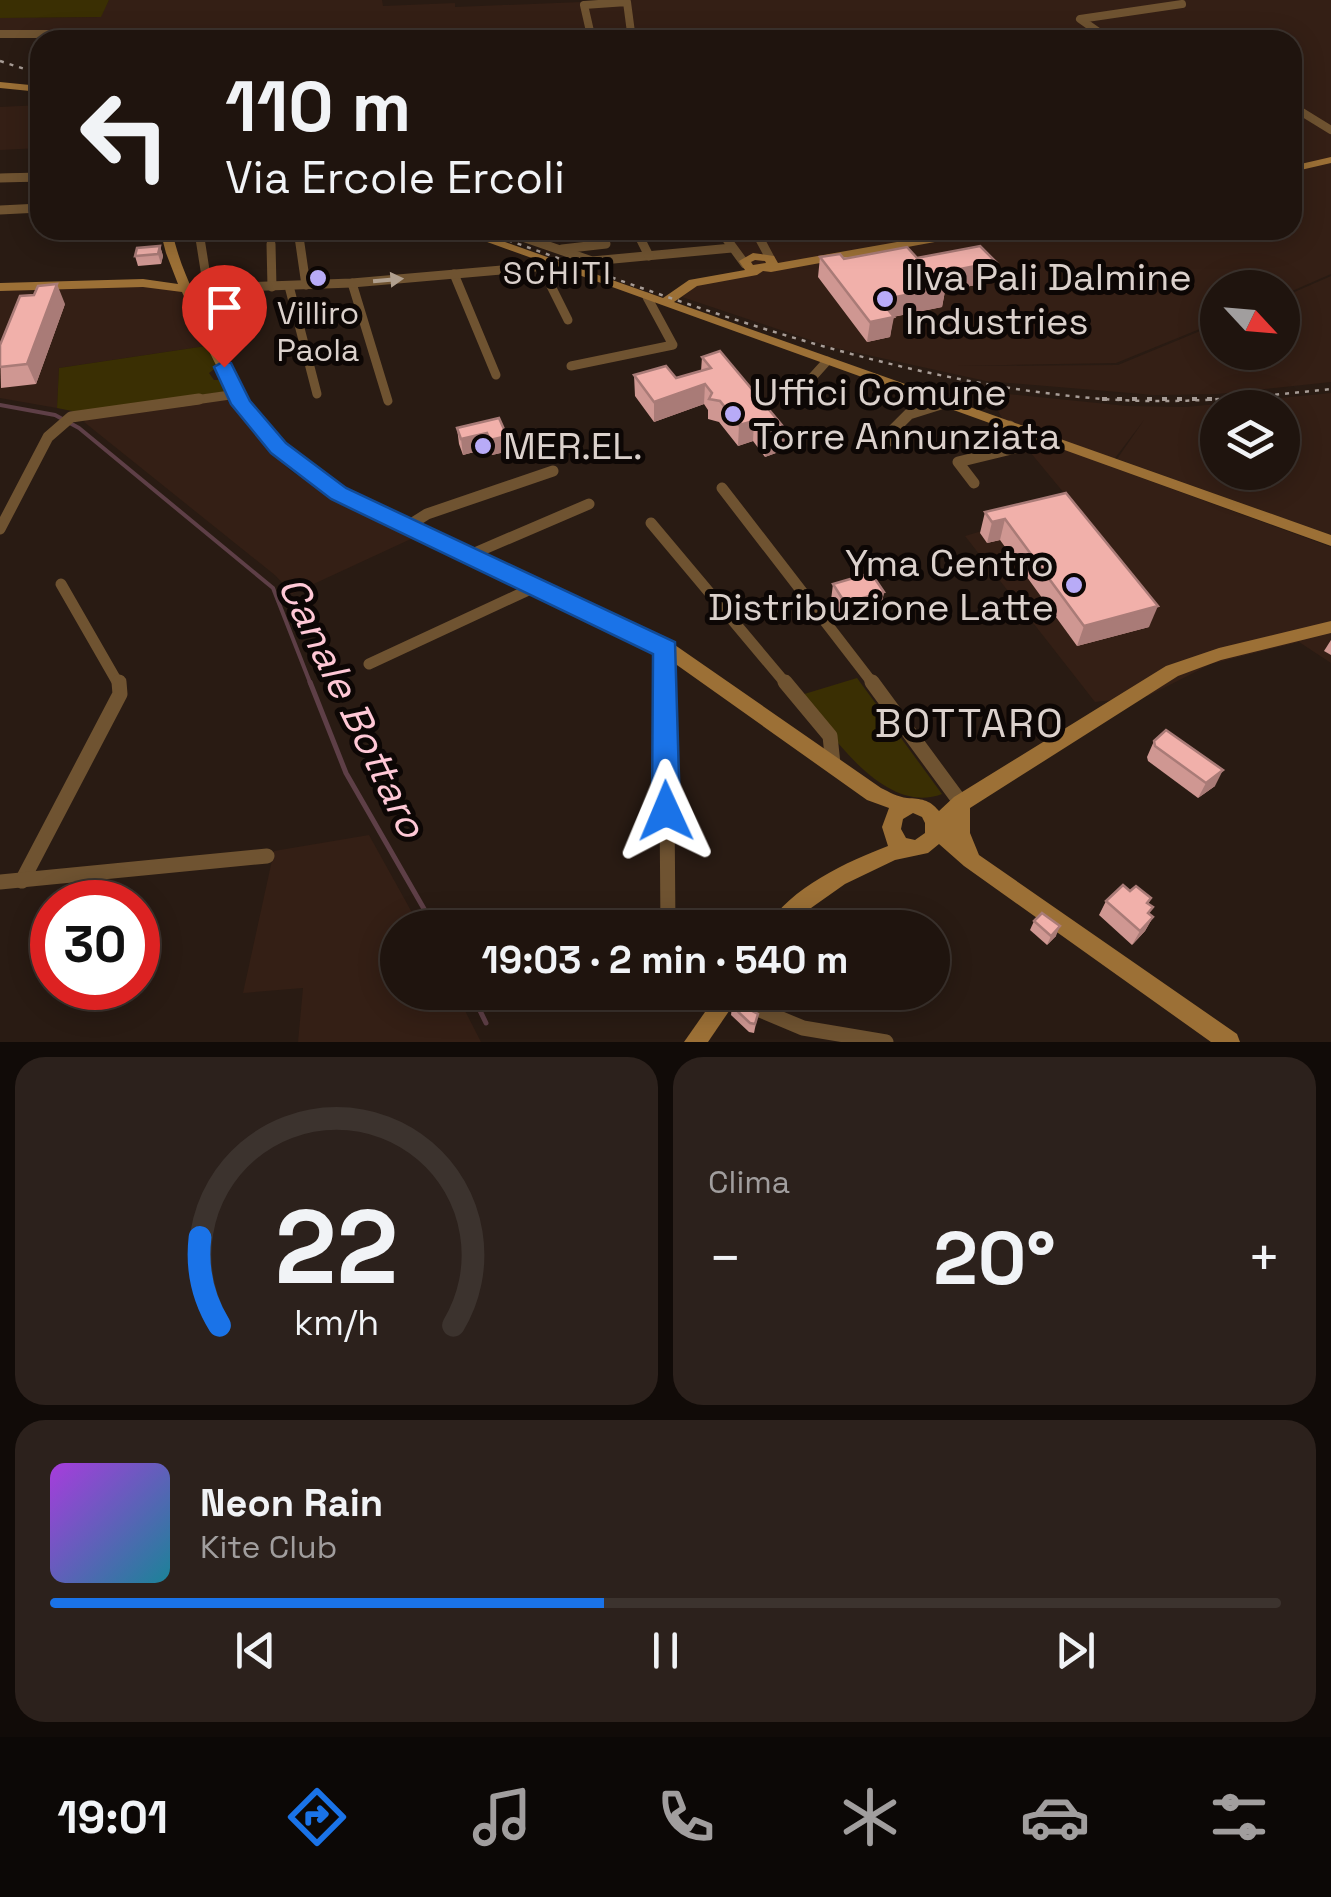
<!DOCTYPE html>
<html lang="it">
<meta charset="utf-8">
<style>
:root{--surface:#1f140e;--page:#2c211c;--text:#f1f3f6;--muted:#a19e9e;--line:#3c332e;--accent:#1a73e8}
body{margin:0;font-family:"Space Grotesk",sans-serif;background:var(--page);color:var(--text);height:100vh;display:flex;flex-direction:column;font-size:38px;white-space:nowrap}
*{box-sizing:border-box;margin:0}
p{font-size:32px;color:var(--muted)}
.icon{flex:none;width:55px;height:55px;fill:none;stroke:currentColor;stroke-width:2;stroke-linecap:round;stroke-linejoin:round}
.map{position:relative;height:1042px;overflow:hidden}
.drawer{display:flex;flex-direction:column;gap:15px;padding:15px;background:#110b08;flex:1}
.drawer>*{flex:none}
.top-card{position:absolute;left:30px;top:30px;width:1272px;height:210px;border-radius:30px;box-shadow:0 5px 25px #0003,0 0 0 2px var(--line);background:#1f140e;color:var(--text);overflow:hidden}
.needle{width:65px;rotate:116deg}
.fabs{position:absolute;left:1200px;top:270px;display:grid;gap:20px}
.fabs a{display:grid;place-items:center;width:100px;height:100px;border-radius:50%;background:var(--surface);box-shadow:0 5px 25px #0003,0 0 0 2px var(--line);font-size:50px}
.speed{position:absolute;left:30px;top:880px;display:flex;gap:20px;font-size:50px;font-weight:700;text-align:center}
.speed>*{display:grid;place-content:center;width:130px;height:130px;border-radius:50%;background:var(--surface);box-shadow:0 5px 25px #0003,0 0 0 2px var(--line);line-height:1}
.speed .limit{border:15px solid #d22;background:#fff;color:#111}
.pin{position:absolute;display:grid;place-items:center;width:85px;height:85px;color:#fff;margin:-102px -42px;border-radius:50% 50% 50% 0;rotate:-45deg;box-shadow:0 0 10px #0007}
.pin .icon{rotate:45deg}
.me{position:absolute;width:110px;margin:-55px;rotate:359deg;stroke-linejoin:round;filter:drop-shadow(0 0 8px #0008)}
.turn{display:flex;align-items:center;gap:35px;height:210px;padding:0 30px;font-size:45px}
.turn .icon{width:130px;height:130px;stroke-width:2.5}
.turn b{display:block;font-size:70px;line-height:85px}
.big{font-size:75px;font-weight:800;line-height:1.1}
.drawer .tile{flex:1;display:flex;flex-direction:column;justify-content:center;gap:15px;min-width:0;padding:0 35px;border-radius:30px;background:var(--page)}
.drawer .dial{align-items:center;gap:0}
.dial svg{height:260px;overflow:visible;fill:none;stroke:var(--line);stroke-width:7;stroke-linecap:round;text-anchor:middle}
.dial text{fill:var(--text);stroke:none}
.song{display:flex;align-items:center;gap:30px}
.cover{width:120px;height:120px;border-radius:15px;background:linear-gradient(135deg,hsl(280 70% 55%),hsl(190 70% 35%))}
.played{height:10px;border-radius:5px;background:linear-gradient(90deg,var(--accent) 45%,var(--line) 45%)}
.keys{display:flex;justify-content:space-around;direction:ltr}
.heat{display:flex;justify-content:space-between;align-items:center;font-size:55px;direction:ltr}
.drawer .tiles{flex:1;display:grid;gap:15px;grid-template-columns:1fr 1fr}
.tile:last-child{grid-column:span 2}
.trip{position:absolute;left:380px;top:910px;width:570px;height:100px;border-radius:50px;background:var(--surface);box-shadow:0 5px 25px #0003,0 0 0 2px var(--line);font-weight:800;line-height:100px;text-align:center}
.menu{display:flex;height:160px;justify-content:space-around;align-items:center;background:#0c0806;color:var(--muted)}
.menu .icon{width:70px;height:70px}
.menu .on{color:var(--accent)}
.menu b{font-size:45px;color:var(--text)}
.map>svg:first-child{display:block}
.built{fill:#341f15;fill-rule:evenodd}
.green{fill:#3a2f03}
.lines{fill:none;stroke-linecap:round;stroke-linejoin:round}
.stream-far1{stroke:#5e3f47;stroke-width:4}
.stream{stroke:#5e3f47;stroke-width:5}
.street-far3{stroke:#6f5331;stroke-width:8}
.street-far2{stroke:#6f5331;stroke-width:9}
.street-far1{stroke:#6f5331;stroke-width:11}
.street{stroke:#6f5331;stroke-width:15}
.secondary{fill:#9c7036;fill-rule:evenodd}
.rail-far1{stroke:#a79c96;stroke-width:2.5;stroke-dasharray:4 6;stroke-linecap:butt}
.rail{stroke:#a79c96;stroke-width:4;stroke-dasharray:5 10;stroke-linecap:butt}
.wall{fill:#cf9792}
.shaded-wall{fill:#a97b77}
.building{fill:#f1b0aa;stroke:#a97b77;stroke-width:2.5}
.oneway{fill:#b09f8e}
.route{fill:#1a73e8;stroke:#114b97;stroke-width:2.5}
.poi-dot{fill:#b8abf7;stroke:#0d0705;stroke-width:4}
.labels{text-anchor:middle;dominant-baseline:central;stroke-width:10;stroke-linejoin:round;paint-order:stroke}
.far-neighbourhood-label{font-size:32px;letter-spacing:2.5px;fill:#dbd1cc;stroke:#0d0705}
.far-poi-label{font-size:32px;fill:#dbd1cc;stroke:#0d0705}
.poi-label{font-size:38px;fill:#dbd1cc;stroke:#0d0705;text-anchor:start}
.water-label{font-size:40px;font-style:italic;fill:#ffc8d6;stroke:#0d0705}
.neighbourhood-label{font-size:40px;letter-spacing:2.5px;fill:#dbd1cc;stroke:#0d0705}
</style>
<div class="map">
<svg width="1331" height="1042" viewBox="0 0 1331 1042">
<rect width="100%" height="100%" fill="#291b13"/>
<g class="built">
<polygon points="109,0 382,0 383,6 455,3 455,7 630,0 1331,0 1331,274 1283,295 1282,288 1218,288 1217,322 1116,363 955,366 1118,365 1217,324 1218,352 1282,352 1283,297 1331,276 1331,382 1217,394 1154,395 986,381 831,347 682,297 690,291 684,290 705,281 752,273 725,230 1292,230 1292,40 254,40 0,33 0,18 100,17"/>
<polygon points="40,105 40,148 0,150 0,107"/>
<polygon points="137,285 225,291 241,335 206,346 59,368 57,408 0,398 0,290"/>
<path d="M988,392L1127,406L1186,407L1331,393V535L1117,459L1144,420L1109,466L1331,547V663L1299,642L1211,664L1148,696L1095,702L965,536L1073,504L1002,418ZM1218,408H1282V472H1218Z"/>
<polygon points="227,398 233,399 264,446 291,471 353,510 413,538 292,594 276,576 84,422 88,417"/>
<polygon points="369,835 420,927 398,928 398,992 456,993 481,1042 298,1042 303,988 243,993 274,851"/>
</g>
<g class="green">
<polygon points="0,0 109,0 101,17 0,18"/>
<polygon points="206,346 217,367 209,373 214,380 224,380 229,391 77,412 57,408 59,368"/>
<path d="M857,678L942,794C884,816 830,733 801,695Z"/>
</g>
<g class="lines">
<polyline class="stream-far1" points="0,405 55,415 79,428 273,588 311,685"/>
<g class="stream">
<polyline points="310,682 346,773 435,928"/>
<polyline points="471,992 486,1023"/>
</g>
<g class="street-far3">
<polyline points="0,34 134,34 157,40 229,40"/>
<polyline points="592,40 584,5 627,2 632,40"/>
<polyline points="1110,40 1080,19 1182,4"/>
<polyline points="1292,106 1331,130"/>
<polyline points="0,178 40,177"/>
</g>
<g class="street-far2">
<polyline points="0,178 40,177"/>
<polyline points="0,210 40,208"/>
<polyline points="298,230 306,285"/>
<polyline points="502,230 592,261 732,248"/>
<polyline points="636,230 649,256"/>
<polyline points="720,230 745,264"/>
<polyline points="755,230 770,258"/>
<polyline points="199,232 208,289"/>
<polyline points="724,236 755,230"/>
<polyline points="271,244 272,287"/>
<polyline points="562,249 606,244 600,230"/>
<polyline points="542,268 568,320"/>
<polyline points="454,274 496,375"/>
<polyline points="352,283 388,401"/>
<polyline points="289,286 317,394"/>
<polyline points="186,289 352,283 559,265"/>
<polyline points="571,366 673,345 647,297"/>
<polyline points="791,401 827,361"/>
<polyline points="181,402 237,394"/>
</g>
<g class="street-far1">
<polyline points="892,441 891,432 909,414 944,403"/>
<polyline points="974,483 958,462 1019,447 1010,426"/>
<polyline points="722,488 874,685"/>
<polyline points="651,523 787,685"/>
<polyline points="408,526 427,514 553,471"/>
<polyline points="0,529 48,437 71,417 199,399"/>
<polyline points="470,555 589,504"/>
<polyline points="61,584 119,685"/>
<polyline points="666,648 666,685"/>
<polyline points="369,664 537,586"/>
</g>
<g class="street">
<polyline points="666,682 668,928"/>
<polyline points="785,682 830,736 833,764"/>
<polyline points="872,682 961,803"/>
<polyline points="22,881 120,694 119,682"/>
<polyline points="0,882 267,856"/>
<polyline points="697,992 736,1000 803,1028 886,1042"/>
</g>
<g class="secondary">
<polygon points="0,82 40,86 40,92 0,88"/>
<polygon points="1331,157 1331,163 1292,172 1292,166"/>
<path d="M160,230H172C179,266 196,298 212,330C230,365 247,400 272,430C292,453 318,471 343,489L672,643L881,788C889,792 898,797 907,798C921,799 929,799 939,811L954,797L1166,666L1219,648L1331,621V633L1221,660L1178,676L970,808V833L979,855L1237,1034L1240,1042H1211L964,866L939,844L928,853L895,860L845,884L811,908L791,928H767C788,888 849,861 888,846L882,827L889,808L867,800L660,653L333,497C309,480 287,463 267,441C228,399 205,343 182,292L143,287L0,291V283L143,279L178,284L166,253ZM913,813L922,817L925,823V833L915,840L906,838L901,829L903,819Z"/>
<path d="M454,230H471L663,298L689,280L745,270L739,261L753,253L774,256L778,263L965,230H990L984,233L771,272L763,271L757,275L697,286L674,302L1331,535V546ZM755,260L765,261L766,263L753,265L751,262Z"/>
<polygon points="719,992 742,992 708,1042 684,1042"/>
</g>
<g class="rail-far1">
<polyline points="0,61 40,74"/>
<path d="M480,230C683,303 886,382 1103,399C1179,405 1255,397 1331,389"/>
</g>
<polyline class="rail" points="1102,399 1230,399"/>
</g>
<g class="wall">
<polygon points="160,246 163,256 161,264 138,266 135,256"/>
<polygon points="820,257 917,258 996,262 991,282 945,291 942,307 893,317 890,337 867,342 818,277"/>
<polygon points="65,304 36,384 1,388 0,345"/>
<polygon points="702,357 786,430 784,450 765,457 753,441 738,446 719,422 708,419 708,410 704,404 654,422 635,396 634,375 676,378 701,371"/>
<polygon points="499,418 509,451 492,455 489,448 463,455 459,444 457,428"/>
<polygon points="1066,493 1149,627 1077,646 1000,540 987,543 980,533 985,512"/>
<polygon points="833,584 884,592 881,607 843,619 831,600"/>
<polygon points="1331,640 1331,655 1324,651"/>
<polygon points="1154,741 1215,786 1198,798 1148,761 1147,757"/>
<polygon points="1130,891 1151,898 1148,904 1153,907 1149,913 1153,917 1145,931 1132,945 1099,915 1106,901"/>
<polygon points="1034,921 1056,936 1047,945 1030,930"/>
<polygon points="732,1006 758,1014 754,1033 749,1032 731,1015"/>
</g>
<g class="shaded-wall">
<polygon points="160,246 163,256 161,264 158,254"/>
<polygon points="996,262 991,282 945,291 942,307 877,320 880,300 934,274"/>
<polygon points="57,284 65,304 36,384 27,364"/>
<polygon points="894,317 890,337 867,342 870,322"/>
<polygon points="705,384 704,404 654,422 654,402"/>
<polygon points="754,421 753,441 738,446 739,425"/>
<polygon points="786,430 784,450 765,457 766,436"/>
<polygon points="487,433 489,448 463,455 461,439"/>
<polygon points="507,436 509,451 492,455 490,440"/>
<polygon points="1005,519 1000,540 987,543 992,522"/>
<polygon points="884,592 881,607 843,619 845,603"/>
<polygon points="1158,606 1149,627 1077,646 1084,626"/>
<polygon points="1223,770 1215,786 1198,798 1206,783"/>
<polygon points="1153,917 1145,931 1132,945 1140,931"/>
<polygon points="1060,926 1056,936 1047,945 1051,936"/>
</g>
<g class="building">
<polygon points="160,246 158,254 135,256 137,248"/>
<polygon points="980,246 996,262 934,274 946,287 880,300 894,317 870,322 820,257 840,254 844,259 907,247 917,258"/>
<polygon points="57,284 27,364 0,367 0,345 20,296 34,295 38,286"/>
<polygon points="720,351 786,430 766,436 754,421 739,425 720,401 709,399 712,393 705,384 654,402 634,375 666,366 676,378 711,368 702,357"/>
<polygon points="499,418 507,436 490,440 487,433 461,439 457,428"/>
<polygon points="1066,493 1158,606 1084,626 1005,519 992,522 985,512"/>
<polygon points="871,573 884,592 845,603 833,584"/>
<polygon points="1166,730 1223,770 1206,783 1155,746 1154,741"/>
<polygon points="1123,885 1130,891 1136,886 1151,898 1147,903 1153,907 1148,913 1153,917 1140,931 1106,901"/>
<polygon points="1042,913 1060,926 1051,936 1034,921"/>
<polygon points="734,1002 758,1014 755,1024 750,1023 732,1006"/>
</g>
<defs><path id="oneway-solid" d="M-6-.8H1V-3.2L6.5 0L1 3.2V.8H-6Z" transform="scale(2.5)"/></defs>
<use class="oneway" href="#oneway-solid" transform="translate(388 280) rotate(-5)"/>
<polygon class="route" points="224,361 231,363 250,401 286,443 346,488 675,642 680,811 676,819 666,823 656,819 652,811 653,654 331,499 271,453 231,404 214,367"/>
<g class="poi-dot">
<circle cx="318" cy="278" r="10"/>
<circle cx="885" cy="299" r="10"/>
<circle cx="733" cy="414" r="10"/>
<circle cx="483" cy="446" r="10"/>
<circle cx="1074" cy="585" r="10"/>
</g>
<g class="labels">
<g class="far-neighbourhood-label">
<text x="558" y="273">SCHITI</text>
</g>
<g class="far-poi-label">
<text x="318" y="313">Villiro<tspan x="318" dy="37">Paola</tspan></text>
</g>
<g class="poi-label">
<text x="905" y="277">Ilva Pali Dalmine<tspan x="905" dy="44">Industries</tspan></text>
<text x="753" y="392">Uffici Comune<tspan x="753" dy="44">Torre Annunziata</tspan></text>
<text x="503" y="446">MER.EL.</text>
<text x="1054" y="563" text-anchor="end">Yma Centro<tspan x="1054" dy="44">Distribuzione Latte</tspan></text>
</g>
<g class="water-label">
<text transform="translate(352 707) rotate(64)">Canale Bottaro</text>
</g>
<g class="neighbourhood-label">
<text x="970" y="723">BOTTARO</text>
</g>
</g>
</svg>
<div class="fabs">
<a><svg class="needle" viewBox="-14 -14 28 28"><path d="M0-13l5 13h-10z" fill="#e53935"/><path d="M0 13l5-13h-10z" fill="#a19e9e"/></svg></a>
<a><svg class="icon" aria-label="layers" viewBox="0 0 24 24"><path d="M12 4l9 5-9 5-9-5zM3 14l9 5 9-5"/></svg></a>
</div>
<div class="speed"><div class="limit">30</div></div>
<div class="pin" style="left:224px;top:367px;background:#d93025"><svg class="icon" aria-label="arrive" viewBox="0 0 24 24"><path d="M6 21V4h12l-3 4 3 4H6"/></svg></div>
<svg class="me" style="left:666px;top:811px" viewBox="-20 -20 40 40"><path d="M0-17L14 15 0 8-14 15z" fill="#1a73e8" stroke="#fff" stroke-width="4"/></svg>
<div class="trip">19:03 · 2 min · 540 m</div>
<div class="top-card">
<div class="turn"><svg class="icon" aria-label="left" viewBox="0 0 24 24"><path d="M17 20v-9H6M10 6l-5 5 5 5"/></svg><div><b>110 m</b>Via Ercole Ercoli</div></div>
</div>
</div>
<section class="drawer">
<div class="tiles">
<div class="tile dial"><svg viewBox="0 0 100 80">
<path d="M14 69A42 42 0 1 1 86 69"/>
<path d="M14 69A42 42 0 0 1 8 42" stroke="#1a73e8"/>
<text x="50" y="56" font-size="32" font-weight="700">22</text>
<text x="50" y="72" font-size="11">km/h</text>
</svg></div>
<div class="tile"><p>Clima</p>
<div class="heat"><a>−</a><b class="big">20°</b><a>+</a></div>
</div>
<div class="tile">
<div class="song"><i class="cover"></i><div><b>Neon Rain</b><p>Kite Club</p></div></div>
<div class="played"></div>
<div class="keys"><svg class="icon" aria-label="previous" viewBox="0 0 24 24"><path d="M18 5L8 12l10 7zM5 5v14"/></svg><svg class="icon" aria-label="pause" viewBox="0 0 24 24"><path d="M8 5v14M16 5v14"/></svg><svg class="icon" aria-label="next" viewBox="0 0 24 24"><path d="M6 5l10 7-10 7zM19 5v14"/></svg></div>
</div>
</div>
</section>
<nav class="menu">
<b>19:01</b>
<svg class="icon on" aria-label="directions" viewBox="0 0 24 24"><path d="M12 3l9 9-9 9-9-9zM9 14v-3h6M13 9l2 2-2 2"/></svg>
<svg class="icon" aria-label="music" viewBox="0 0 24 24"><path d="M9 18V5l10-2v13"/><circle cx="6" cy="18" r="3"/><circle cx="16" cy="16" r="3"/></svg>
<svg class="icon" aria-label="phone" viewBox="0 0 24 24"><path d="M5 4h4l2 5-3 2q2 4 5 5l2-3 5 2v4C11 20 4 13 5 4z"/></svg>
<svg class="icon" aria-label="climate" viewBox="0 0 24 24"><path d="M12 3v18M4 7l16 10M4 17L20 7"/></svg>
<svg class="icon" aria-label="car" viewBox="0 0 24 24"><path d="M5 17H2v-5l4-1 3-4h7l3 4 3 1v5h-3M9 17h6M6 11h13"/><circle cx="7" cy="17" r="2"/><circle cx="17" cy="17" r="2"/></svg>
<svg class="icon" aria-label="filters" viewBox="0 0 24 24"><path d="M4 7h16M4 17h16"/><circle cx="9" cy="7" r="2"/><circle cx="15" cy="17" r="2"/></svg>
</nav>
